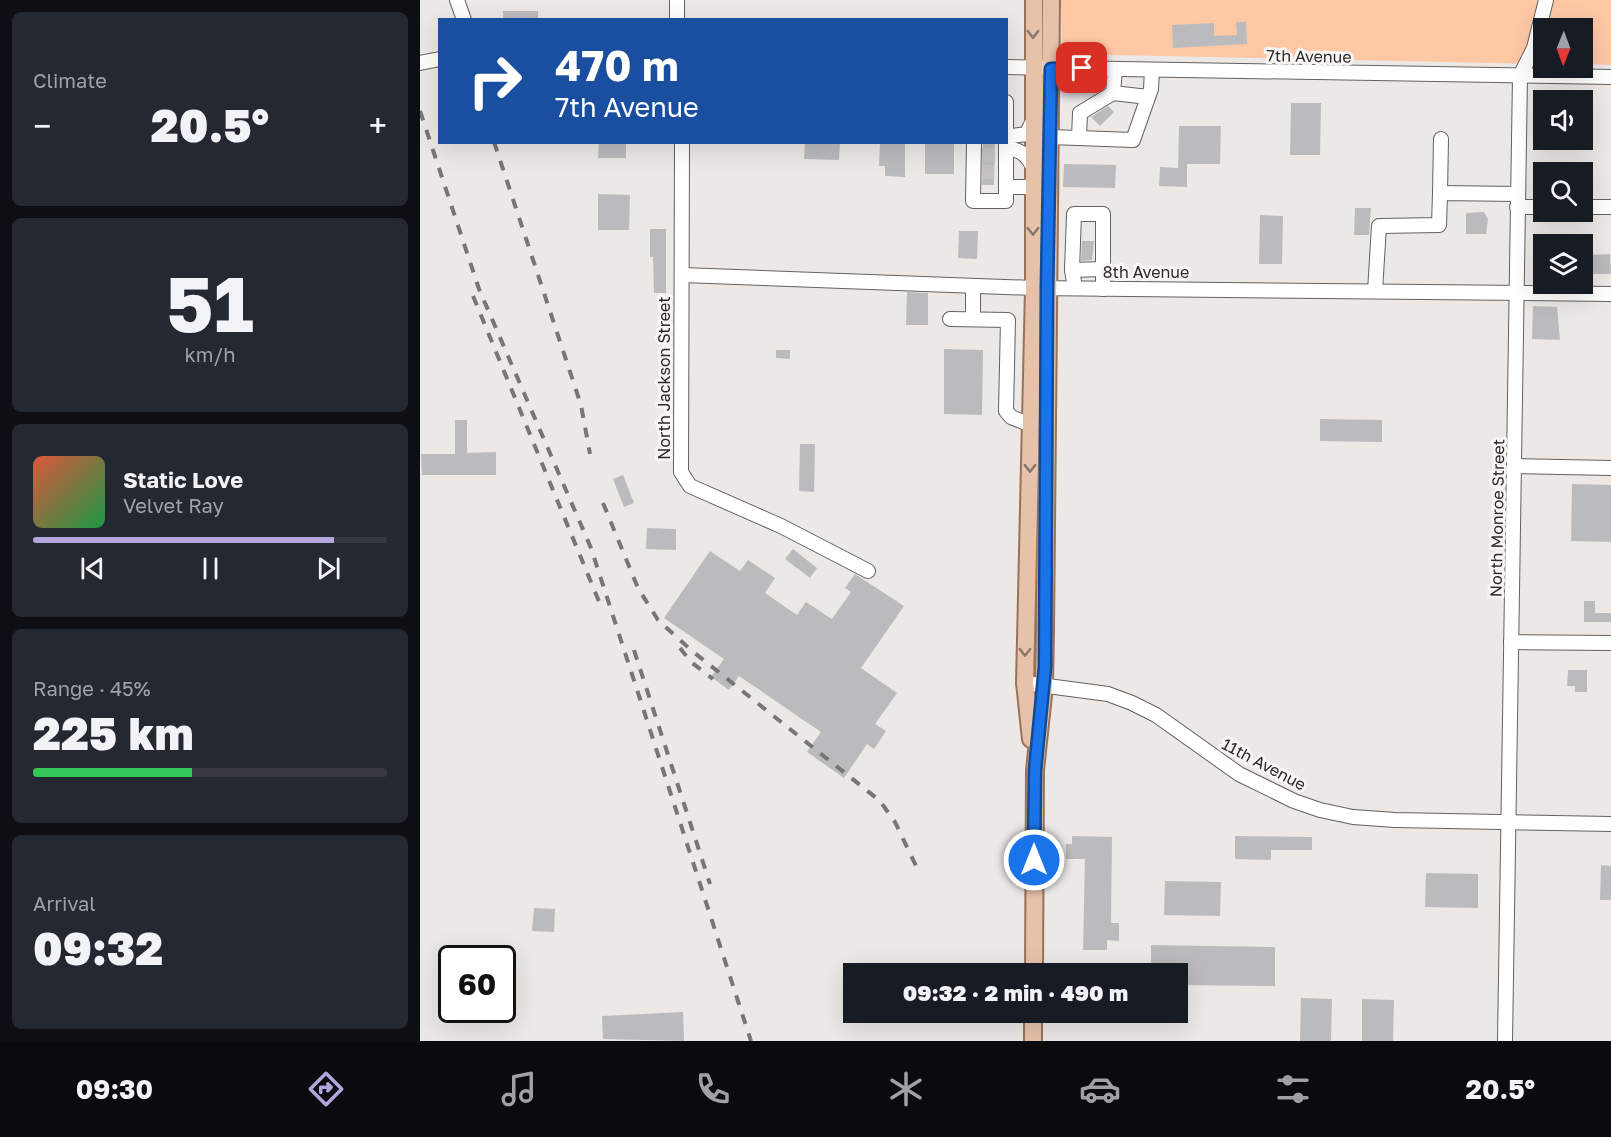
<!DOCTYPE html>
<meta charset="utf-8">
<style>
:root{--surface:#171b24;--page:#242831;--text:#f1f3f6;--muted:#9ea1a6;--line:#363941;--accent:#b4a5dc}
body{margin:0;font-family:"Golos Text",sans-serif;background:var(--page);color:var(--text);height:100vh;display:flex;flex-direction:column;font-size:22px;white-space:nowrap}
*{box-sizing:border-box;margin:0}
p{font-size:20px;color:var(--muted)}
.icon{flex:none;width:33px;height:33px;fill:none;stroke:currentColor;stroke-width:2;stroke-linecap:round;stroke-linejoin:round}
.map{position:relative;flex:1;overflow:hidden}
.sheet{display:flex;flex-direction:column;gap:12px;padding:12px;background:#0d0f14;width:420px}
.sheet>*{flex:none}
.hud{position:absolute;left:18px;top:18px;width:570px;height:126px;border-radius:0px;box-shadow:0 6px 24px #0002;background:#1a4fa0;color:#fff;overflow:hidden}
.needle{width:39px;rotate:181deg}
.fabs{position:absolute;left:1113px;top:18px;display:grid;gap:12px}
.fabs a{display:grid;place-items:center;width:60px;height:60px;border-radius:0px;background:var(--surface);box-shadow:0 6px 24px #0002;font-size:30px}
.speed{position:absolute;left:18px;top:945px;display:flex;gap:12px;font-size:30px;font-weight:700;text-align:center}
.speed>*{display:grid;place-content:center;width:78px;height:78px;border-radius:50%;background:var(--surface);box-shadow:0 6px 24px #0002;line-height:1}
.speed .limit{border:3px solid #111;border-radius:9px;background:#fff;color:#111}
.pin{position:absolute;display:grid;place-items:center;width:51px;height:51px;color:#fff;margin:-26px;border-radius:12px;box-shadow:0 3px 9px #0006}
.me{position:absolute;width:66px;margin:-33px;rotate:0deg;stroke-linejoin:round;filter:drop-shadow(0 0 4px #0008)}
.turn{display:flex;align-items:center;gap:21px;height:126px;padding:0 18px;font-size:27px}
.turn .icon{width:78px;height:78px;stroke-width:2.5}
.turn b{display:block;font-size:42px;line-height:51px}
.big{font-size:45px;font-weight:800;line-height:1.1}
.sheet .tile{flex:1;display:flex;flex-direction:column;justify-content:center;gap:9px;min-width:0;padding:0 21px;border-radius:9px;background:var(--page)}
.sheet .dial{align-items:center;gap:0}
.dial b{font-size:78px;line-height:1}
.song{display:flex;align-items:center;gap:18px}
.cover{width:72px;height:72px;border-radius:9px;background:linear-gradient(135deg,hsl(10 70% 55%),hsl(140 70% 35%))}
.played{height:6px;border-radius:3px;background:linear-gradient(90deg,var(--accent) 85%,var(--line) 85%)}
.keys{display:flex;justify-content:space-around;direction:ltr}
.heat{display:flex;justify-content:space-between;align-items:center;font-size:33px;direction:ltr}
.charge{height:9px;border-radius:4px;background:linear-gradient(90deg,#34c759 45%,var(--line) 0)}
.trip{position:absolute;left:423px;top:963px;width:345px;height:60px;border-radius:0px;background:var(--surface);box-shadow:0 6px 24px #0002;font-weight:800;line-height:60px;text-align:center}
.menu{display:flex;height:96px;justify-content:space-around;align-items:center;background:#090b0e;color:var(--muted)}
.menu .icon{width:42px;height:42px}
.menu .active{color:var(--accent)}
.menu b{font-size:27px;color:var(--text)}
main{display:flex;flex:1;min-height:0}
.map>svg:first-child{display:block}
.green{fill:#fec8a5}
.building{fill:#bbbbbe}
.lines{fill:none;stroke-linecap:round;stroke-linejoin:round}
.minor-tunnel{stroke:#c5c2c0;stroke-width:14;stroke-dasharray:14 7;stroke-linecap:butt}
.minor-casing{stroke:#64615f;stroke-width:16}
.major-casing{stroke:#9a7258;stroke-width:20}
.minor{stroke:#fff;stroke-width:14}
.major{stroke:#e6c2aa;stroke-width:16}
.rail{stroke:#787675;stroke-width:4;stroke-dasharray:10 10;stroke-linecap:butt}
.oneway{stroke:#88766a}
.route-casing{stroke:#114b97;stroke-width:15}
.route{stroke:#1a73e8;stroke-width:10}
.labels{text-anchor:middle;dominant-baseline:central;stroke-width:6;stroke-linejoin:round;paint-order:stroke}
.street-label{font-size:16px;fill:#2b2a29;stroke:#f8f5f3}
</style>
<main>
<section class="sheet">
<div class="tile"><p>Climate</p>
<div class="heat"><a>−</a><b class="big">20.5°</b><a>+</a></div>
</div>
<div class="tile dial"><b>51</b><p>km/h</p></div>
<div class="tile">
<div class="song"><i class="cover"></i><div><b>Static Love</b><p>Velvet Ray</p></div></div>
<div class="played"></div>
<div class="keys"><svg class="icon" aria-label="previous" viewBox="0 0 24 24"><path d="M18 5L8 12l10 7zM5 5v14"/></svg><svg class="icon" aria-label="pause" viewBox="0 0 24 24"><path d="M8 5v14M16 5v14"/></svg><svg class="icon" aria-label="next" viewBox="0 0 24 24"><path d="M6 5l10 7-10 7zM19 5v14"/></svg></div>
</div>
<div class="tile"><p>Range · 45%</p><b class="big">225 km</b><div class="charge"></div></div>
<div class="tile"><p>Arrival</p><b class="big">09:32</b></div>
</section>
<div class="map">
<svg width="1191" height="1041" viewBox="0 0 1191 1041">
<rect width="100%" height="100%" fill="#ebe8e6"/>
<polygon class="green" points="641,0 1191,0 1191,65 1163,64 1162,28 1124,28 1123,64 642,54"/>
<g class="building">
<rect x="83" y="11" width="35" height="9"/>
<polygon points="816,22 826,22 827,44 753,48 752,25 794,23 794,36 817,35"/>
<polygon points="1162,100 1173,100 1172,123 1162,123"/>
<polygon points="871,103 901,103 900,155 870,155"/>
<polygon points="688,106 694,112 680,126 671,117"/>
<polygon points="759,126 801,126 800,164 767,164 767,187 739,186 740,167 758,168"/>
<polygon points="179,142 206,142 206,158 178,158"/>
<polygon points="385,142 420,142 419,160 384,159"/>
<polygon points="460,142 485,142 485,177 465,176 465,166 459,166"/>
<rect x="505" y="142" width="29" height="32"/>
<polygon points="563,142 575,142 574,185 562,185"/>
<polygon points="644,164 696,165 695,188 643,187"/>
<polygon points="178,194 210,195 209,230 178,230"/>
<polygon points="935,208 951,208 949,235 934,235"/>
<polygon points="1064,212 1068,219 1066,234 1046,234 1046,213"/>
<polygon points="840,215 863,216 862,264 839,264"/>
<polygon points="230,229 246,229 246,293 234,293 233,257 230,257"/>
<polygon points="539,231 558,231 557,259 538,258"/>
<polygon points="662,241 674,241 672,260 661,261"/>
<polygon points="1190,254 1191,274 1172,274 1170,255"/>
<polygon points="487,292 508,293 508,325 486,325"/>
<polygon points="1113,306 1137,307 1140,340 1112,339"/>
<polygon points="524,349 563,350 562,415 524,414"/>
<polygon points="356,350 370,350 370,359 356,358"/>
<polygon points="900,419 962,420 962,442 900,441"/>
<polygon points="35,420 47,420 47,453 76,452 76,475 2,475 1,454 35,454"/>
<polygon points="380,444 395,444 394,492 379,491"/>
<polygon points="203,475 214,503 204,507 193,479"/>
<polygon points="1152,484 1191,485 1191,542 1151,541"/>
<polygon points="227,528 256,529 256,550 226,549"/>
<polygon points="373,549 397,568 390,578 365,559"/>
<polygon points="290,551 320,571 328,560 355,578 345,593 377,615 386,602 412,619 431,592 425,588 435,574 484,606 441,668 477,693 455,724 466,731 454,749 447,744 424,778 387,752 401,732 319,676 309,690 291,677 304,659 244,618"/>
<polygon points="1164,601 1175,601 1175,613 1191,613 1191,622 1164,622"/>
<polygon points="1148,670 1167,670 1167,692 1155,692 1155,686 1147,686"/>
<polygon points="652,836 692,837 691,923 699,923 699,941 687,940 687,950 663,950 665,859 646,859 646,844 652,844"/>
<polygon points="815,836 892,837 892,850 851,850 851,860 815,859"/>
<polygon points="1181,865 1191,866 1191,900 1180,900"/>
<polygon points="1006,873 1058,874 1058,908 1005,907"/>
<polygon points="745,881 801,882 800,916 744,915"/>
<polygon points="114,908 135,909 134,932 112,931"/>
<polygon points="731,945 855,947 855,986 758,985 758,974 731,974"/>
<polygon points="881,998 912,999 911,1041 880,1041"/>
<polygon points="942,999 974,1000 973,1041 942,1041"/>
<polygon points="263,1012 264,1041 183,1039 182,1016"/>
</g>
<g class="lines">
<g class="minor-tunnel">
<polyline points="562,155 575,155"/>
<polyline points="562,172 574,172"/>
</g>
<defs>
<g id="minor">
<polyline points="37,0 44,20"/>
<polyline points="257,0 257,20"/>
<polyline points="0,63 20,59"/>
<polyline points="586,67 1191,77"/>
<polyline points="693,93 728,97"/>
<polyline points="586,137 606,134 612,123"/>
<polyline points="630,137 713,140 731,89 732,70"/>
<polyline points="659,138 660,113 693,93 695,69"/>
<polyline points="262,142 261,472 270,486 361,526 448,571"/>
<polyline points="554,142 553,201 586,201 586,102"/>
<path d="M587,148C600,150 606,154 612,165"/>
<polyline points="586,187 612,187"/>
<polyline points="1020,193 1021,139"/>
<polyline points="1097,207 1124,207"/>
<polyline points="1162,207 1191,207"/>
<polyline points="652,270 683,269"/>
<polyline points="262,275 614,288 1191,294"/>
<polyline points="655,288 652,270 654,214 683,214 683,289"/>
<polyline points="955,291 959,226 1019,225 1020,193 1098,194"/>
<polyline points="530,319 588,320 586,411 591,417 611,425"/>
<polyline points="553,319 553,286"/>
<polyline points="1094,466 1191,468"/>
<polyline points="1091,642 1191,643"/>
<polyline points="605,683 688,694 712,703 736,715 819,774 874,801 900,810 933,817 975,820 1191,824"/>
<polyline points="1085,1041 1100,76 1114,48 1126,0"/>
</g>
<g id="major">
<polyline points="611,739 605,683 614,288 614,0"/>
<polyline points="614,974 615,770 624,686 625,630 631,0"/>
<polyline points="613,1041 613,1012"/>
</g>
</defs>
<use href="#minor" class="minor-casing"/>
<use href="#major" class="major-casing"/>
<use href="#minor" class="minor"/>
<use href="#major" class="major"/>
<g class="rail">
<polyline points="0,111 59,289 171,548 331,1041"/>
<polyline points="74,142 161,405 170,454"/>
<polyline points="53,296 180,604"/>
<polyline points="183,503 218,588 238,620 271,650 460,801 475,822 499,872"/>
<polyline points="260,648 271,662 293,679"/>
<polyline points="214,650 290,884"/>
</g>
</g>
<defs><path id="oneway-chevron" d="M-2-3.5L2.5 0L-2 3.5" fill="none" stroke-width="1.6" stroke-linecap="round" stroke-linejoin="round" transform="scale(1.5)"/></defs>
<g class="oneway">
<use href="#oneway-chevron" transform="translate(613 34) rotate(90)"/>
<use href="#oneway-chevron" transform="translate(613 231) rotate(89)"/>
<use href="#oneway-chevron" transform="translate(610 468) rotate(91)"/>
<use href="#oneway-chevron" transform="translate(605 652) rotate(91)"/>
</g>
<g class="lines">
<defs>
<polyline id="route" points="614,860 615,770 625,667 627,288 631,69 662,68"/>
</defs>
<use href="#route" class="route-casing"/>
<use href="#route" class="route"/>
</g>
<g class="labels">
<g class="street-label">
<text transform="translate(889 56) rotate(1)">7th Avenue</text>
<text x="726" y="272">8th Avenue</text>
<text transform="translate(244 378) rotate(-90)">North Jackson Street</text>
<text transform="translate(1077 518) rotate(-89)">North Monroe Street</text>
<text transform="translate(844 764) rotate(28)">11th Avenue</text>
</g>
</g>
</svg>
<div class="fabs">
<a><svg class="needle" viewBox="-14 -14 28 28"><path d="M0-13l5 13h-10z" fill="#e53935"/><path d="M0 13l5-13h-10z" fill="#9ea1a6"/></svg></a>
<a><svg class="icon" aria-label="sound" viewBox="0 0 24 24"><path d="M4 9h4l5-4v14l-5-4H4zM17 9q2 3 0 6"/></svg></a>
<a><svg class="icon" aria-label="search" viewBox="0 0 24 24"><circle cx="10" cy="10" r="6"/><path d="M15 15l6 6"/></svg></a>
<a><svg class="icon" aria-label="layers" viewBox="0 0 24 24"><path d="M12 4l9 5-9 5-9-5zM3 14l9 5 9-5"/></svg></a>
</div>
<div class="speed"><div class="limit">60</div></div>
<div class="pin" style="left:662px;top:68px;background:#d93025"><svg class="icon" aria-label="arrive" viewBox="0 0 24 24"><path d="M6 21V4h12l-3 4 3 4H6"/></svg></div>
<svg class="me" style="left:614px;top:860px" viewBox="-20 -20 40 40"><circle r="17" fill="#1a73e8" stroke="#fff" stroke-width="3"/><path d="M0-11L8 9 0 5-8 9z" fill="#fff"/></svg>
<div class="trip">09:32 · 2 min · 490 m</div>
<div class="hud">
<div class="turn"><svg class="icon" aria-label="right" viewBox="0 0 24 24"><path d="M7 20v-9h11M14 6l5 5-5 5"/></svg><div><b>470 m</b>7th Avenue</div></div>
</div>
</div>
</main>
<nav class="menu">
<b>09:30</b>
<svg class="icon active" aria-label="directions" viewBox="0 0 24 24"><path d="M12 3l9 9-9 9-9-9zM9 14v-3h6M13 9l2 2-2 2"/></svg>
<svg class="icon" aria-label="music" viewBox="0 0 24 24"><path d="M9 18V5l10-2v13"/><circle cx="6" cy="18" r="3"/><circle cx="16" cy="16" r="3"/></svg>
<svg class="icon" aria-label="phone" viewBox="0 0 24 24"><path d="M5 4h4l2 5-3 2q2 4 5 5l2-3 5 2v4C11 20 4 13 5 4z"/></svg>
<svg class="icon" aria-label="climate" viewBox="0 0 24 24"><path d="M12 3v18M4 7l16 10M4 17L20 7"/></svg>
<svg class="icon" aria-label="car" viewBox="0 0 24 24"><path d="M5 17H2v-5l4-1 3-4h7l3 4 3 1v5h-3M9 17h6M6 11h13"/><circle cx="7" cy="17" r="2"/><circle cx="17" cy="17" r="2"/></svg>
<svg class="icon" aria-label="filters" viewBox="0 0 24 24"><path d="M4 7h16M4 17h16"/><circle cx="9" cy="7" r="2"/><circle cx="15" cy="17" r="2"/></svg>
<b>20.5°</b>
</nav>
